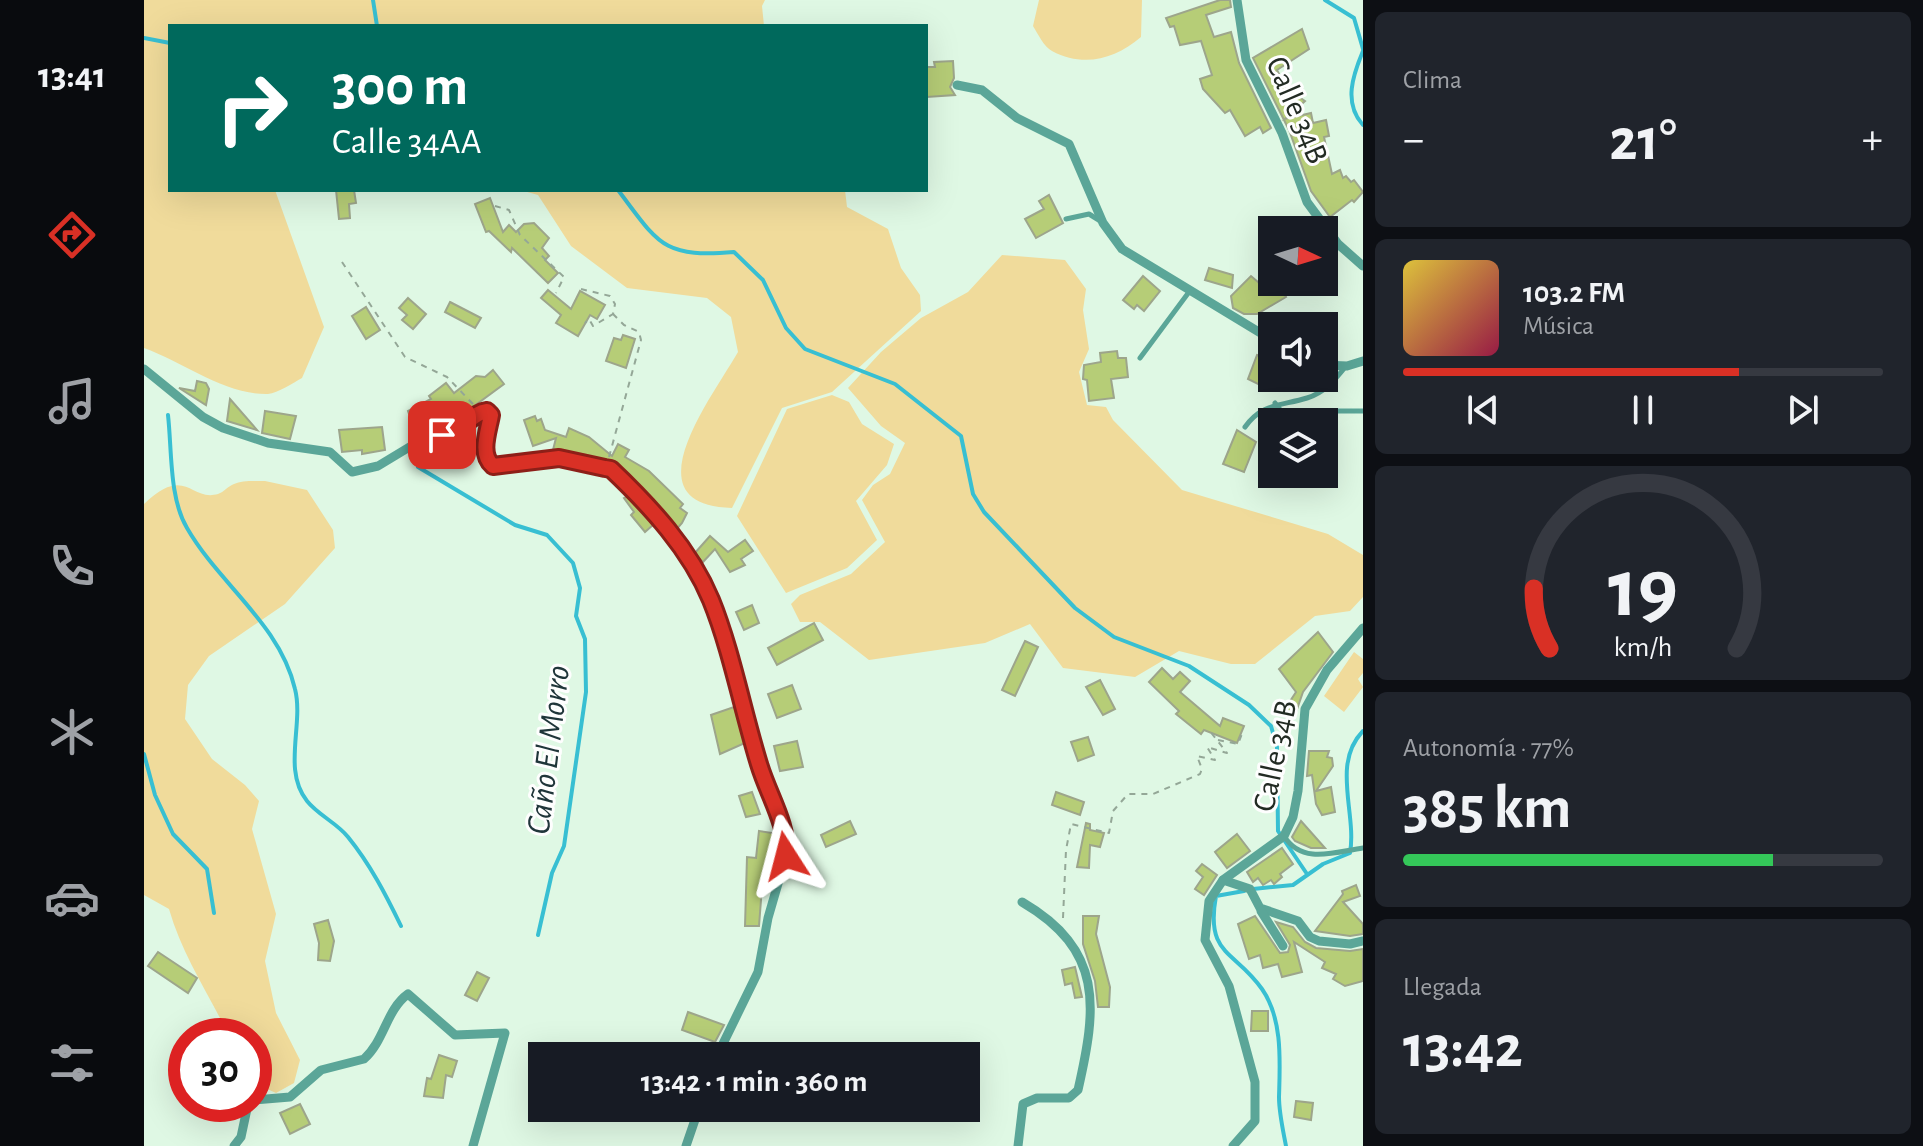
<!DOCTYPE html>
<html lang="es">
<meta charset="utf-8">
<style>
:root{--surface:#171b24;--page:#20242c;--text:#f1f3f6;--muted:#9ea1a6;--line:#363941;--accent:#d93025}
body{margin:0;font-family:"Alegreya Sans",sans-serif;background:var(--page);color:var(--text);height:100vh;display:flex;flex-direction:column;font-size:30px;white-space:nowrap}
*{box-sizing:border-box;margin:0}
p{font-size:26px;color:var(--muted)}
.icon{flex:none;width:44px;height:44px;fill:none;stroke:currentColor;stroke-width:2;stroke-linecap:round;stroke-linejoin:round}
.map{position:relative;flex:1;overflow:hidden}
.sheet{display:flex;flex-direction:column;gap:12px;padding:12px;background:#0d0f14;width:560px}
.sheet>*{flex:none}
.hud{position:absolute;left:24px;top:24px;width:760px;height:168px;border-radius:0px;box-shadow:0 8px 32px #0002;background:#00695c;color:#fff;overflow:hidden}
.needle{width:52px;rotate:94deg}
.controls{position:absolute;left:1114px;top:216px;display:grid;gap:16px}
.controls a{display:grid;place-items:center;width:80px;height:80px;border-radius:0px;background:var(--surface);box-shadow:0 8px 32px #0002;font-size:40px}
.speed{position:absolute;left:24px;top:1018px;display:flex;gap:16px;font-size:40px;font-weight:700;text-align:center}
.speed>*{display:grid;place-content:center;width:104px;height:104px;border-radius:50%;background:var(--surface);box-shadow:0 8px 32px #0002;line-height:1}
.speed .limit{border:12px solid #d22;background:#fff;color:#111}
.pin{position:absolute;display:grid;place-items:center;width:68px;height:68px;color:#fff;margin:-34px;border-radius:16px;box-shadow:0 4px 12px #0006}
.me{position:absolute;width:88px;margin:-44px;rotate:351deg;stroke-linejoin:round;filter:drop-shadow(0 0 6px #0008)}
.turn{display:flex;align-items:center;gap:28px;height:168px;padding:0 32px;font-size:36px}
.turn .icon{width:104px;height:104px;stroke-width:2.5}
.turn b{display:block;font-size:56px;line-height:68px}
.big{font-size:60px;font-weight:700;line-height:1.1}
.sheet .widget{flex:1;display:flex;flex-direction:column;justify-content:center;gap:12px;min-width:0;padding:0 28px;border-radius:12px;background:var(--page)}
.sheet .dial{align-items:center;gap:0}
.dial svg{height:208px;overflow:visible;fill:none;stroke:var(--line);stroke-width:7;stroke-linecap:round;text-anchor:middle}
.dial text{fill:var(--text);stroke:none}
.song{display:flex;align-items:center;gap:24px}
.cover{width:96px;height:96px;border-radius:12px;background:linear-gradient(135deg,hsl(50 70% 55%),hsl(340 70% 35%))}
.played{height:8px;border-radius:4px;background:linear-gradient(90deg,var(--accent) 70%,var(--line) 70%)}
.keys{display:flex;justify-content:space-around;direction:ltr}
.heat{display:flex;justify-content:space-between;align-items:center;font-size:44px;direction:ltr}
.charge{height:12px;border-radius:6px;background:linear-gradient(90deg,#34c759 77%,var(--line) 0)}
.trip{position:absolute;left:384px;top:1042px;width:452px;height:80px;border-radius:0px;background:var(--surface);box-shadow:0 8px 32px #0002;font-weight:700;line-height:80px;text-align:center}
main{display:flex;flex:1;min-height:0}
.tab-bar{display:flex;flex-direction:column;width:144px;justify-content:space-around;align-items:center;background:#090b0e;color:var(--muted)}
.tab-bar .icon{width:56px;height:56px}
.tab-bar .on{color:var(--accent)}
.tab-bar b{font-size:36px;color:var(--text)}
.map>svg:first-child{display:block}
.green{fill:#f0db9b}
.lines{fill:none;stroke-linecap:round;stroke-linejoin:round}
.stream{stroke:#38bfd2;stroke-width:4}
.building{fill:#b6cd77;stroke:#9da58b;stroke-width:2}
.path{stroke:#94a797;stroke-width:2;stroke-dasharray:6 6;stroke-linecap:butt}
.lane{stroke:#5ba698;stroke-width:5}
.street{stroke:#5ba698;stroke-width:9}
.route-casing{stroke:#8d1f18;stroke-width:20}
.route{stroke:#d93025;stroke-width:14}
.labels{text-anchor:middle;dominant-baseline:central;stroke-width:6;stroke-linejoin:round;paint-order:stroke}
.street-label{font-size:32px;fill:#222b23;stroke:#fefefe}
.water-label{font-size:34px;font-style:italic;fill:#20363a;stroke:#fefefe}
</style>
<main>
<nav class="tab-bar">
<b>13:41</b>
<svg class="icon on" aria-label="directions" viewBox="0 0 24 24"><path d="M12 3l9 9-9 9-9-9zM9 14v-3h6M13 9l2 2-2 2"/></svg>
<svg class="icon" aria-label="music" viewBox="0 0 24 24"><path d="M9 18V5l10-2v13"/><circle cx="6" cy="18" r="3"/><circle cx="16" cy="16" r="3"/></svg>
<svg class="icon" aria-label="phone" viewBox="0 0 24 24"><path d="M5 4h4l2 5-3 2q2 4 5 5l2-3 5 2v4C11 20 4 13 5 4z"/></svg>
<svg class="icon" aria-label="climate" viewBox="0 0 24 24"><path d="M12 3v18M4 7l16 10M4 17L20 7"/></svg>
<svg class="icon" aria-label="car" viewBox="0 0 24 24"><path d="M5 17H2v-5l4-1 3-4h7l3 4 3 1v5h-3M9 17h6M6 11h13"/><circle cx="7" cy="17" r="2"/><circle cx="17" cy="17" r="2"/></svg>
<svg class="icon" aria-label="filters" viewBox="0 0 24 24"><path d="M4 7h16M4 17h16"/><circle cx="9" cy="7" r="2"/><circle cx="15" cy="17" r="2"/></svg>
</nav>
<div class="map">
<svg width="1219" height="1146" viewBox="0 0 1219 1146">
<rect width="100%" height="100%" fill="#dff8e4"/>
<g class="green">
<path d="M0,0H621L618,6L620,26H26V190H131L180,327L158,378C149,383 134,393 124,394C81,395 39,362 0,348Z"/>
<path d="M895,0H998L997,37C971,59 940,68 908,51C900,47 894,34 889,26Z"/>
<path d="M376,190H701L703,207L744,229L757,268L776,295L777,311L688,392L638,408L588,508C483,506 569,396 594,352L587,317L563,298L483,288L427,246L394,195Z"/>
<polygon points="858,255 921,260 942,289 939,310 945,349 935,372 943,405 962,407 969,420 1038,490 1184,534 1219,555 1219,597 1206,611 1171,616 1111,664 1087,664 1035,651 991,677 919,668 886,624 841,643 725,660 676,622 656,622 647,604 656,595 707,574 741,542 718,500 729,485 746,474 761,443 737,426 704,388 737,352 777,318 824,292"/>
<polygon points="688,395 705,402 718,424 750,444 743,465 712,501 733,540 703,568 642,593 593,516 643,409"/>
<path d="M121,481L163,490L189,530L191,548L141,604L65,656L44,685L41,719L68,759L101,785L115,801L108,829L132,914L121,961L132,1013L156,1060L150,1083L132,1093L110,1083V1036H85C64,992 38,955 25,909L0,895V504C42,464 46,502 74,494C80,492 84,486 90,484C98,480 111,481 121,481Z"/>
<polygon points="1210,652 1219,659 1219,673 1214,679 1219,687 1200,712 1180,696"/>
</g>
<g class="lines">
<g class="stream">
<polyline points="229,0 233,26"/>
<polyline points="1181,0 1210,18 1219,49"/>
<polyline points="0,38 26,43"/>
<path d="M1219,51C1209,75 1199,103 1219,125"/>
<path d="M474,190C515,244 518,258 590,252L619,280L642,328L661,349L751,384L817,436L829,494L840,512L931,608L970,637L1045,666L1105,705L1127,726L1133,747L1134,831L1163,874"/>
<path d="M24,415C28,450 25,498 43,528C75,584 136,624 151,689C160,724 138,770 163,801C174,815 193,823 204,837C226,864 242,895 257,926"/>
<polyline points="274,467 371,525 403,535 429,563 436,588 432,616 441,639 442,692 420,846 408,873 394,935"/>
<polyline points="0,754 11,795 29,834 63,869 70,913"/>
<path d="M1109,889L1149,885L1179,864L1206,853C1213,813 1187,764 1219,731"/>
<path d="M1100,891L1072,896C1061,956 1091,950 1118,989C1139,1019 1136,1062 1135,1097C1135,1113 1139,1130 1142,1146"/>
</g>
</g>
<g class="building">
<polygon points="1076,0 1086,0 1087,7 1062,15 1070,37 1087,32 1095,63 1127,128 1119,133 1116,127 1101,136 1086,110 1081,113 1059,89 1056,79 1068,75 1057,41 1036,45 1030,26 1026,27 1022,18"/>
<polygon points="1158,29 1165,49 1133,70 1142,88 1161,101 1141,119 1167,113 1169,123 1182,120 1185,136 1180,137 1188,174 1196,170 1199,178 1202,176 1207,182 1210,180 1219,192 1210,202 1208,200 1186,217 1167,191 1145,130 1109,58"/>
<polygon points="809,61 810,78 806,87 811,95 783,97 782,67 791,67 790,62"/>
<polygon points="192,190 210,190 212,203 205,204 206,218 195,219"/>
<polygon points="905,195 919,223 892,238 881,219 900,209 895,201"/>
<polygon points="346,198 359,232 365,225 372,232 380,224 390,223 405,238 398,248 405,256 401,260 414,273 404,283 368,248 367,252 345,231 342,232 331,204"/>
<polygon points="1065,268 1089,275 1088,288 1061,280"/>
<polygon points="1128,274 1128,282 1133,282 1142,297 1113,314 1100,314 1089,308 1087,296 1107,276 1114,282"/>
<polygon points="999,276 1016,291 1000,311 993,305 990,309 979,300"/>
<polygon points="404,290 427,309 436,291 461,305 453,319 446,315 434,336 412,323 417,315 397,298"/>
<polygon points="264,298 282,314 269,329 258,320 263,315 255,308"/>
<polygon points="306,302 337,318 331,328 301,312"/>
<polygon points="222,307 236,330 222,339 208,316"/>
<polygon points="479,335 491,339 482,368 462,361 470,338 477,340"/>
<polygon points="973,351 974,358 982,358 984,377 967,379 970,398 945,401 943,380 939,379 940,365 957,362 956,353"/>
<polygon points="1113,355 1128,362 1118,386 1104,379"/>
<polygon points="349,370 360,384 311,420 272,434 264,411 287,399 285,396 302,383 310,393 332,376 341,377"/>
<polygon points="53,381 62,383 65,389 62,405 35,388 51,391"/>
<polygon points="86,399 113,430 83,421"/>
<polygon points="121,411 152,416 146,439 118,433"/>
<polygon points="391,416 393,421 397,419 401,430 422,437 425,428 445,437 468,456 474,444 485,450 481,457 505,471 539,504 536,508 543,513 538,523 532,530 485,474 469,462 409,450 412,438 389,446 380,420"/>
<polygon points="238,427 241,450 218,454 218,450 198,452 195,430"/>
<polygon points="1093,430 1112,442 1100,472 1079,464"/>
<polygon points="484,496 509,525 501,532 487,515 490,512 480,498"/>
<polygon points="566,536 584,552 601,540 609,551 597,559 601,565 586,572 571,549 559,562 550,554"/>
<polygon points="608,605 615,623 600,630 592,612"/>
<polygon points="670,623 679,640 633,665 624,648"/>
<polygon points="1174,632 1189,652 1159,692 1151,715 1141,709 1152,692 1135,669"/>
<polygon points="881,641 894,647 871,696 858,690"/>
<polygon points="1018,668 1029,679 1036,672 1046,681 1036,692 1076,726 1079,718 1100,726 1093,743 1060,730 1057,734 1032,714 1035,711 1005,682"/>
<polygon points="956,680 971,709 959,715 942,687"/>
<polygon points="648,685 657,709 633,718 624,694"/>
<polygon points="590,707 601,743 576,754 567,715"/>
<polygon points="944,737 950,755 934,761 927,742"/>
<polygon points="653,741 659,767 636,771 630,746"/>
<polygon points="1165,751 1185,751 1183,757 1188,758 1189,766 1172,791 1187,787 1191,812 1178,815 1172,804 1168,775 1163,776"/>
<polygon points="608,792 616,814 602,817 595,796"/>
<polygon points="912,792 940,802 936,815 908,805"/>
<polygon points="706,821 712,834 682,847 677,835"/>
<polygon points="1157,821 1181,848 1167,848 1151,841 1148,837"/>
<polygon points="942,823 946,824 946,830 960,833 956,847 946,845 945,868 933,867"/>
<polygon points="615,831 635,834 635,849 632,848 625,888 618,887 615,926 601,926 603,857 612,858"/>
<polygon points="1093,834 1106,851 1083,868 1071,852"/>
<polygon points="1138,848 1149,864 1136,874 1138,877 1130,884 1127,880 1119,885 1114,878 1109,882 1103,872"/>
<polygon points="1058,864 1073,875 1060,895 1051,889 1059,877 1052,871"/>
<polygon points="1212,885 1216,896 1199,902 1219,924 1219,934 1206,936 1171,931 1199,894 1198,891"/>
<polygon points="939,916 955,916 952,934 966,987 965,1007 954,1007 951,981 939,944"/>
<polygon points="1111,916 1136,953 1144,952 1146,945 1132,922 1149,927 1161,942 1172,948 1206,951 1219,949 1219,981 1201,986 1189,979 1192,974 1178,968 1181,962 1150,942 1158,972 1138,977 1134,964 1119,968 1116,955 1105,959 1094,924"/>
<polygon points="184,920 190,941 186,961 174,960 175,943 170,924"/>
<polygon points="14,952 53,978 44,993 4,966"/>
<polygon points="931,967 938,997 931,998 928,983 921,985 918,970"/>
<polygon points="333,972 345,978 333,1001 321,995"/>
<polygon points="1108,1011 1124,1011 1124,1031 1107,1031"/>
<polygon points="544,1012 580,1025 571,1042 538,1030"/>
<polygon points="295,1055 313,1061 308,1077 302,1075 299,1098 280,1096 283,1078 287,1079"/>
<polygon points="1152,1101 1169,1103 1167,1120 1150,1117"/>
<polygon points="156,1104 166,1124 146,1134 136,1113"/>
</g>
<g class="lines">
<g class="path">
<polyline points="351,206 365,210 376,235 420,277 412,293"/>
<polyline points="198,262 261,357 303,377 329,404"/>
<polyline points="437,289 466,296 471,304 469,314 449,326 445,319 441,323"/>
<polyline points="465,457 497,340 495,332 480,325 469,314"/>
<polyline points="1074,740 1094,744 1099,731"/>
<polyline points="919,918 922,850 927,824 965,833 969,811 984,794 1009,794 1056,774 1058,769 1053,756 1071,760 1063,747 1083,753 1065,730"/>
</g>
<g class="lane">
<polyline points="922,219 945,214 958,222"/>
<polyline points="996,358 1045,292"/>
<polyline points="1131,403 1137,411 1219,411"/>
<path d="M1101,427C1118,403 1137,406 1163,398C1180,393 1191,380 1202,366"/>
<path d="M1140,836C1158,865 1191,852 1219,848"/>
</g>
<g class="street">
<polyline points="1093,0 1102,60 1138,133 1163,202 1194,244 1219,266"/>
<polyline points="813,85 838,90 873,118 925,144 959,223 978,249 1128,340"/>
<polyline points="1180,365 1203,366 1219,361"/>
<polyline points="0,369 59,417 79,428 124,443 186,452 208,472 234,466 282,437 314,433 337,412 343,411 347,415 342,460 349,466 415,458 467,469 500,501 548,564 567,601 622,788 643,833 642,856 624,918 614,972 573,1056"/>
<polyline points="1079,880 1106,889 1116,908 1154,921 1166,937 1175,941 1206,944 1219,941"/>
<polyline points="1117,911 1139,946"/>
<path d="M110,1100L146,1097L177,1070L220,1059C241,1040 242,1010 264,994L311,1035L361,1033L329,1146"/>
<polyline points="90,1146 97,1137 104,1104"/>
<polyline points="542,1146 555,1108"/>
<path d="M874,1146L879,1104L893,1098H925L934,1090C953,1007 960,950 878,902"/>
<polyline points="1089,1146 1111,1121 1111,1082 1085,986 1061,940 1065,901 1079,880 1140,836 1149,817 1154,791 1161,709 1183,670 1219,628"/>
</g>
</g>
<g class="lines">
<defs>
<path id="route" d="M298,435C321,432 326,413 343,411L347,415C344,432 335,454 349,466L415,458L461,468L467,469C506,506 546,549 567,600C587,649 599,712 615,764C625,797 643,822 642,856"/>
</defs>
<use href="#route" class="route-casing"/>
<use href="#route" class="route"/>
</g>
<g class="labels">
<g class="street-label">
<text transform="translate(1153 110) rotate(67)">Calle 34B</text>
<text transform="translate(1131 756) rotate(-78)">Calle 34B</text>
</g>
<g class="water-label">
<text transform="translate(405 750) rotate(-83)">Caño El Morro</text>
</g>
</g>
</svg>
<div class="controls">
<a><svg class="needle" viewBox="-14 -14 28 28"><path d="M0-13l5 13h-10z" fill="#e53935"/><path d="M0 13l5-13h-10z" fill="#9ea1a6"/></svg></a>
<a><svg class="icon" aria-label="sound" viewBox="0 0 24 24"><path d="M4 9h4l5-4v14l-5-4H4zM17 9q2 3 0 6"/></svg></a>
<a><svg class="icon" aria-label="layers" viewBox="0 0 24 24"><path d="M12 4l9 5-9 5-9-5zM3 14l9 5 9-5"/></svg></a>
</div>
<div class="speed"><div class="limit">30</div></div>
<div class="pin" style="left:298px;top:435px;background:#d93025"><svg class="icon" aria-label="arrive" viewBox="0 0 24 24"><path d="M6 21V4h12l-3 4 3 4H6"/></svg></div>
<svg class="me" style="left:642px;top:856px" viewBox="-20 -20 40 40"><path d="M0-17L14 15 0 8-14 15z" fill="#d93025" stroke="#fff" stroke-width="4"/></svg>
<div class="trip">13:42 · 1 min · 360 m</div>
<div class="hud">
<div class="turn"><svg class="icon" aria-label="right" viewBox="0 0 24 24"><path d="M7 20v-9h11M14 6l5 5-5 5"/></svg><div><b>300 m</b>Calle 34AA</div></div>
</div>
</div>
<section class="sheet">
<div class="widget"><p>Clima</p>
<div class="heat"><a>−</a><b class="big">21°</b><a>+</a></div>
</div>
<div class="widget">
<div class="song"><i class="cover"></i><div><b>103.2 FM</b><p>Música</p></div></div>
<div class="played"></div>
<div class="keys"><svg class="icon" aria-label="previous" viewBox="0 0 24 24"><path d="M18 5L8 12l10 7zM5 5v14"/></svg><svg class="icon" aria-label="pause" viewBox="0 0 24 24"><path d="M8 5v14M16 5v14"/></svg><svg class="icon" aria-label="next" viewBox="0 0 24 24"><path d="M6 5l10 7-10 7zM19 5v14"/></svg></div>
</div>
<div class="widget dial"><svg viewBox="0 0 100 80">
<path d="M14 69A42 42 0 1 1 86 69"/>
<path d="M14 69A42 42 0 0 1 8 46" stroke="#d93025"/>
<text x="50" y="56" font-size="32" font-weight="700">19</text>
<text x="50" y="72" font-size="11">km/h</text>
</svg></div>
<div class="widget"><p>Autonomía · 77%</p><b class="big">385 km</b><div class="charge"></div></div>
<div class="widget"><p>Llegada</p><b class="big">13:42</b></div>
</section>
</main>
